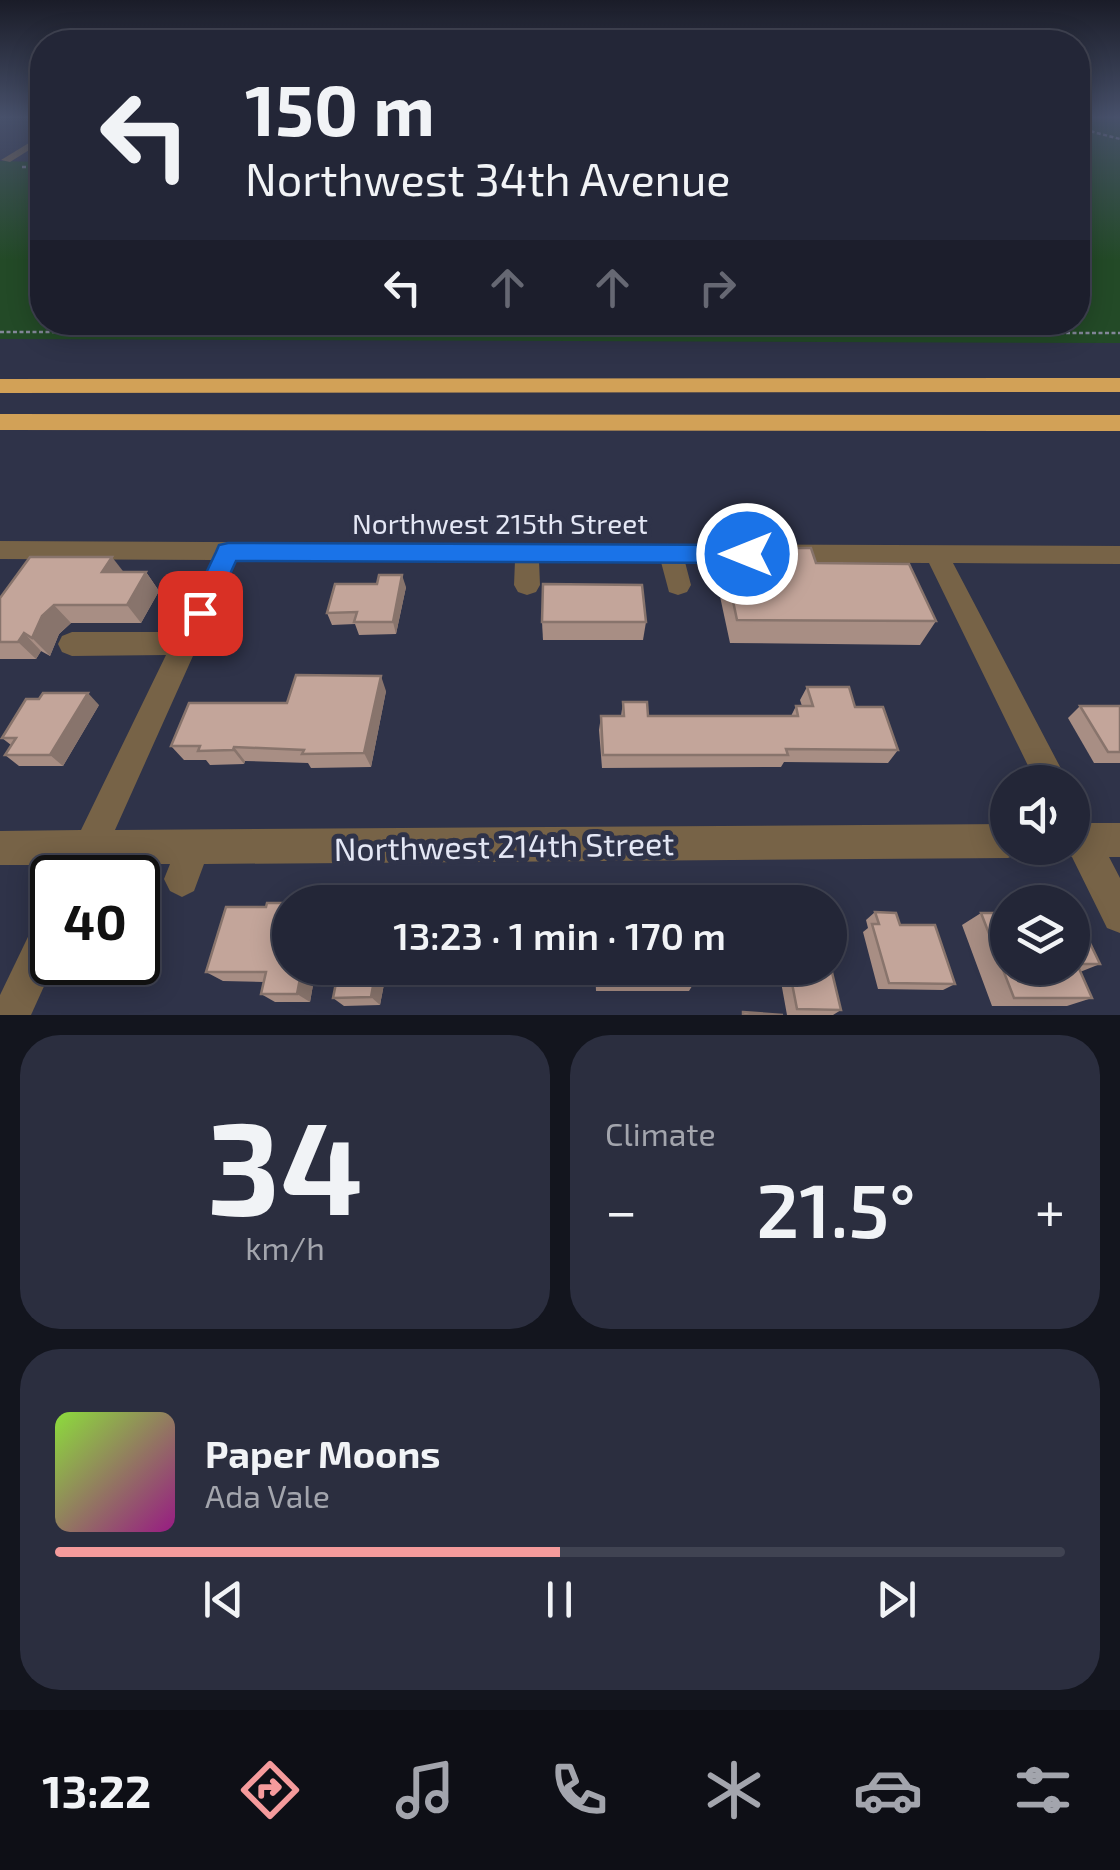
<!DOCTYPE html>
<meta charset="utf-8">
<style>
:root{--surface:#232637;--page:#2b2e3f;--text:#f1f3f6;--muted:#a3a5ad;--line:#404352;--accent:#f59b9c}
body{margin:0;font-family:"Exo 2",sans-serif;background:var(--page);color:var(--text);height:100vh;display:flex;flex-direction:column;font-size:38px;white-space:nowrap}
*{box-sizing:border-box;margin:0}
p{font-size:32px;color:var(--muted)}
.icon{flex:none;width:55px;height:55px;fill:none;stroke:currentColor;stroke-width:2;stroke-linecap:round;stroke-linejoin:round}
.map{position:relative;height:1015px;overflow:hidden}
.sheet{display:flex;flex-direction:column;gap:20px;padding:20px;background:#13151e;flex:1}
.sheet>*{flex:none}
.hud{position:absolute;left:30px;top:30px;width:1060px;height:305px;border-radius:40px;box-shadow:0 5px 25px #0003,0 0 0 2px var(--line);background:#232637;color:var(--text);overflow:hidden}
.controls{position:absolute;left:990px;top:765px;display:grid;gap:20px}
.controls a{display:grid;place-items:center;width:100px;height:100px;border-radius:50%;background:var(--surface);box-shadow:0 5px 25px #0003,0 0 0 2px var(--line);font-size:50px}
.speed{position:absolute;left:30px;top:855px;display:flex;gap:20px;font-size:50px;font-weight:700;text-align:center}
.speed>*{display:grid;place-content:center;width:130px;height:130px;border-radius:50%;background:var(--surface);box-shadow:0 5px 25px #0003,0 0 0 2px var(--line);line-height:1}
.speed .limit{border:5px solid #111;border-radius:15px;background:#fff;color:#111}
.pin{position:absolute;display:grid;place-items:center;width:85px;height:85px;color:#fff;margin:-42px;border-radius:20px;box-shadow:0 5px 15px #0006}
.me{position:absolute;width:110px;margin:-55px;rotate:270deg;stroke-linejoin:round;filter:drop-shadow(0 0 8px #0008)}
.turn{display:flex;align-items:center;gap:35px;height:210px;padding:0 50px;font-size:45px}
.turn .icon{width:130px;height:130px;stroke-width:2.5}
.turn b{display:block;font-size:70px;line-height:85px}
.lanes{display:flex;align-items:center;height:95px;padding:0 50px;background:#0003;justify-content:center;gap:50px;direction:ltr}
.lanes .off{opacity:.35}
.big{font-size:75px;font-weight:600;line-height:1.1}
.sheet .widget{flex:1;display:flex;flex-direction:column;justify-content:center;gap:15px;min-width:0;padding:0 35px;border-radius:40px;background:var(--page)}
.sheet .dial{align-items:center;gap:0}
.dial b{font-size:130px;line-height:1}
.song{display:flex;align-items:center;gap:30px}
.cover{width:120px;height:120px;border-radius:15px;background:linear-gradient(135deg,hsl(90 70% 55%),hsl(310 70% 35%))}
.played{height:10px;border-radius:5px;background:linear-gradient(90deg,var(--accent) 50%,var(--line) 50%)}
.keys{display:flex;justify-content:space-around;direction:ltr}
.heat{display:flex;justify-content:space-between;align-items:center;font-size:55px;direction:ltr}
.sheet .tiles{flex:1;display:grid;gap:20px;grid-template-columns:1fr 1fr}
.widget:last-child{grid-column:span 2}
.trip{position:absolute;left:272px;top:885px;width:575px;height:100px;border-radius:50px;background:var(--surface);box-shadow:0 5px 25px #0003,0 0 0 2px var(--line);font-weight:600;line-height:100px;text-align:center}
.dock{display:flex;height:160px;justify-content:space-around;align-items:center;background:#0e0f16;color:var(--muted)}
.dock .icon{width:70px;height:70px}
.dock .active{color:var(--accent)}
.dock b{font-size:45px;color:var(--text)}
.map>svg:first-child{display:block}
.green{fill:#234a27}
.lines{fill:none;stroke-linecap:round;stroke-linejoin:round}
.path{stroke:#838799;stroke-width:2.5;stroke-dasharray:4 2.5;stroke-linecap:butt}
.minor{fill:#776347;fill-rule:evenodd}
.highway{fill:#d2a157;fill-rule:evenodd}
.wall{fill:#a88e84}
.shaded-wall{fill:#88746c}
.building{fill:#c3a59a;stroke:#88746c;stroke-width:2.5}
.route{fill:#1a73e8;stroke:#114b97;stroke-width:2.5}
.labels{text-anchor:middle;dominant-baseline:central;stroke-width:10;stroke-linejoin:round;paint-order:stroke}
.street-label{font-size:28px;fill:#e4e7f5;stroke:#2f3349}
.near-street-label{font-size:32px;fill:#e4e7f5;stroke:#2f3349}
</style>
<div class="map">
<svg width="1120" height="1015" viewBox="0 0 1120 1015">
<rect width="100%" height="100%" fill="#2f3349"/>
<polygon class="green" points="1078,118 1120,118 1120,343 0,339 0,161 42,162 42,322 1078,322"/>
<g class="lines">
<g class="path">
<polyline points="1078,128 1120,139"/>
<polyline points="22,167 42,167"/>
<polyline points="0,332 1120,333"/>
</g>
<g class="minor">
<polygon points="42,135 42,142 10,162 1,160"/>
<polygon points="0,541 1120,546 1120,564 953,563 1068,782 1036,782 929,563 685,562 691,585 687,592 678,595 669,592 661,562 539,561 540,585 536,592 527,595 518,592 514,585 515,561 236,560 115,830 1008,824 1008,848 1022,848 1020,853 1008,858 204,864 194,891 182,897 170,891 164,879 170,864 100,864 94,878 59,878 64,865 0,865 0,831 81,830 166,655 72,656 62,652 58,644 62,636 72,632 177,632 212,560 0,559"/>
<polygon points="1072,806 1084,810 1091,823 1120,823 1120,857 1109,857 1120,878 1120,933 1107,928 1072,857 1058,848 1072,848"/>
<polygon points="52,909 55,962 31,1015 0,1015 0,995 39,914"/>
</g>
<g class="highway">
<polygon points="1120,378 1120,392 0,393 0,379"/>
<polygon points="0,414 1120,415 1120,431 0,430"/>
</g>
</g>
<g class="wall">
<polygon points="778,548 816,563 936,621 920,645 730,643 718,587 725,563 773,563"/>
<polygon points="123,572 146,572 159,591 141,623 71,623 59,634 50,656 41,651 36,659 0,659 0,598"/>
<polygon points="406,587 396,634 359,635 355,624 332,625 327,613"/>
<polygon points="542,622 646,622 643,640 543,640"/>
<polygon points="807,687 855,707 898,750 888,763 784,762 781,767 602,768 599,730 601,716 621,716 623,702 648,716 791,716 796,706 802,706 800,700"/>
<polygon points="386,691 371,767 311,768 308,763 245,761 244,764 210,765 206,760 184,760 171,746 287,703"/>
<polygon points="99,705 63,766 19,766 5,755 11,745 2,738"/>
<polygon points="1080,706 1120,706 1120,763 1094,763 1068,718"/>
<polygon points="266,907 290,968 316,968 310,1002 275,1002 261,994 264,982 223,981 206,972"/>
<polygon points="1008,907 1008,968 1072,914 1100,964 1080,972 1092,998 1067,1006 992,1006 962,925 981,913 998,913"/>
<polygon points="875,912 900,925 955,984 943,990 878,989 863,932 868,928 866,920"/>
<polygon points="339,968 442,968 440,983 384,984 380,1005 344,1006 333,998"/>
<polygon points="595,968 830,968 841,1010 833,1015 787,1015 779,971 709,969 705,975 693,975 694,983 689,991 596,991"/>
</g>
<g class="shaded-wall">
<polygon points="112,557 126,575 102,572"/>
<polygon points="146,572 159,591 141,623 127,605"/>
<polygon points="402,575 406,587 396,634 393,622"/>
<polygon points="54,605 71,623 59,634 50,656 32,638 42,616"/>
<polygon points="24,633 41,651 36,659 18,642"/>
<polygon points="381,676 386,691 371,767 364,753"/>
<polygon points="88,693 99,705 63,766 50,755"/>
<polygon points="234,747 245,761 244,764 233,750"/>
<polygon points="302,968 316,968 310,1002 297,994"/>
<polygon points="435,968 442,968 440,983 435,974"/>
<polygon points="375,975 384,984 380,1005 371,997"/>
</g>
<g class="building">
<polygon points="778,548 811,548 816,563 909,564 936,621 737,620 725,563 783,563"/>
<polygon points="30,557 112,557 102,572 146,572 127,605 54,605 42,616 32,638 24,633 18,642 0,642 0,598"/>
<polygon points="379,575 402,575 393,622 354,622 357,612 327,613 335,584 377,584"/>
<polygon points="543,584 642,585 646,622 542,622"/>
<polygon points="296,675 381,676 364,753 302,754 304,750 234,747 233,750 198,751 200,746 171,746 189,703 287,703"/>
<polygon points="807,687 849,687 855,707 883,707 898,750 786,749 788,755 603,755 601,716 624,716 623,702 647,702 648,716 798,716 796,706 813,706"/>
<polygon points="43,693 88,693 50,755 5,755 16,738 2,738 26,699 39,699"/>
<polygon points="1080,706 1120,706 1120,752 1108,752"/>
<rect x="1018" y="901" width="30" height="1"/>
<polygon points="267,903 290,903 290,968 302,968 297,994 261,994 266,972 206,972 226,907 266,907"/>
<polygon points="875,912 896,913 900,925 935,925 955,984 889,983 872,924 879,924"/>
<polygon points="981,913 1008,913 1008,968 1072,968 1072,914 1076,914 1100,964 1077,964 1092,998 1014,998"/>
<polygon points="830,964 841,1010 797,1009 789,968 830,968"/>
<polygon points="339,968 435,968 435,974 375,975 371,997 333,998"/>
<polygon points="597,968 693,968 694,983 598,984"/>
<polygon points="743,1012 783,1015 743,1015"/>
</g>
<linearGradient id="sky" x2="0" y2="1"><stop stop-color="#1a1c28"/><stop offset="0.45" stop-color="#47506a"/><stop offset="1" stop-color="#47506a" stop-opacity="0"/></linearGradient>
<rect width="1120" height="260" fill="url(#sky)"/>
<polygon class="route" points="228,543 747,545 756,547 759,554 756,560 747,563 236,561 209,620 200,624 190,620 187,613 216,552 219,545"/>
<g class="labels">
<g class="street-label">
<text x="500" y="523">Northwest 215th Street</text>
</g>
<g class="near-street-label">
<text transform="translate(504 845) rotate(-1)">Northwest 214th Street</text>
</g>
</g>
</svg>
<div class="controls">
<a><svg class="icon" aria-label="sound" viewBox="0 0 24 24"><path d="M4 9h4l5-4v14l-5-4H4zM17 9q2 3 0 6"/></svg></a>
<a><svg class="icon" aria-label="layers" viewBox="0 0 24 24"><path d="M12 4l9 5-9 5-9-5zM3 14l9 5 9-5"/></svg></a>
</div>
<div class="speed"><div class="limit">40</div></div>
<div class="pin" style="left:200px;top:613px;background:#d93025"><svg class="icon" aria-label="arrive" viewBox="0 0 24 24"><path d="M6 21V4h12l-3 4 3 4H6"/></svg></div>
<svg class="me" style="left:747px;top:554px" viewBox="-20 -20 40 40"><circle r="17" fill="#1a73e8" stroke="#fff" stroke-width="3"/><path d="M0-11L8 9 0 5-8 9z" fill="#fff"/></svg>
<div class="trip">13:23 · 1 min · 170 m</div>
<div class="hud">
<div class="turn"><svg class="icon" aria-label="left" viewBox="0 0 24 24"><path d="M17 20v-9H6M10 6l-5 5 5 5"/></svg><div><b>150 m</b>Northwest 34th Avenue</div></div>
<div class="lanes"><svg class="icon" aria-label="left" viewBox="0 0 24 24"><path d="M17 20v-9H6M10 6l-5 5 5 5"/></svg><svg class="icon off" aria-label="ahead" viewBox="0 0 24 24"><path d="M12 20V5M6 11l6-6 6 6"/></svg><svg class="icon off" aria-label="ahead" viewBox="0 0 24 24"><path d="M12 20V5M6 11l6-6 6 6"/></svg><svg class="icon off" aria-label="right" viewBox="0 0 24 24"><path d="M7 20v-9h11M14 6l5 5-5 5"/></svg></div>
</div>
</div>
<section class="sheet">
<div class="tiles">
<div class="widget dial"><b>34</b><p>km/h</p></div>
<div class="widget"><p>Climate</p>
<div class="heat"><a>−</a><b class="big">21.5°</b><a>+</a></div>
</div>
<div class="widget">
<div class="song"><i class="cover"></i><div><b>Paper Moons</b><p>Ada Vale</p></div></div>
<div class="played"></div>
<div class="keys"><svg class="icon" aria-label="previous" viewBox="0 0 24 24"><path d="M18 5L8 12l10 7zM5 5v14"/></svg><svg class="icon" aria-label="pause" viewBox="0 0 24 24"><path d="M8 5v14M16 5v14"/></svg><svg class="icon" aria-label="next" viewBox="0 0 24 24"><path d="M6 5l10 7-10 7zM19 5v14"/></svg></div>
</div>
</div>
</section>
<nav class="dock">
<b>13:22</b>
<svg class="icon active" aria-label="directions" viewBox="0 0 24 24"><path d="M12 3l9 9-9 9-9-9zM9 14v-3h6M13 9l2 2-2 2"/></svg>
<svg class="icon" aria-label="music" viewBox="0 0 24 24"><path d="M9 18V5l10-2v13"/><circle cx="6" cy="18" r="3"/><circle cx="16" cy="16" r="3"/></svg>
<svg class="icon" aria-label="phone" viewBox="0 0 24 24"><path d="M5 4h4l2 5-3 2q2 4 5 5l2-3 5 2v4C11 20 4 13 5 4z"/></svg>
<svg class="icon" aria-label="climate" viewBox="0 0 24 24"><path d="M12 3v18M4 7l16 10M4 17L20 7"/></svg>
<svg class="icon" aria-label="car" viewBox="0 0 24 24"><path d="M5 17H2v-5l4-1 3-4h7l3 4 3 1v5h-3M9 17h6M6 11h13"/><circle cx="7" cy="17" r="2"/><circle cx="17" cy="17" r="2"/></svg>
<svg class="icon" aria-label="filters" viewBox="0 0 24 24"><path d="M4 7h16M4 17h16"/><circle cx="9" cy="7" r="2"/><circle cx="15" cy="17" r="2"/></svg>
</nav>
